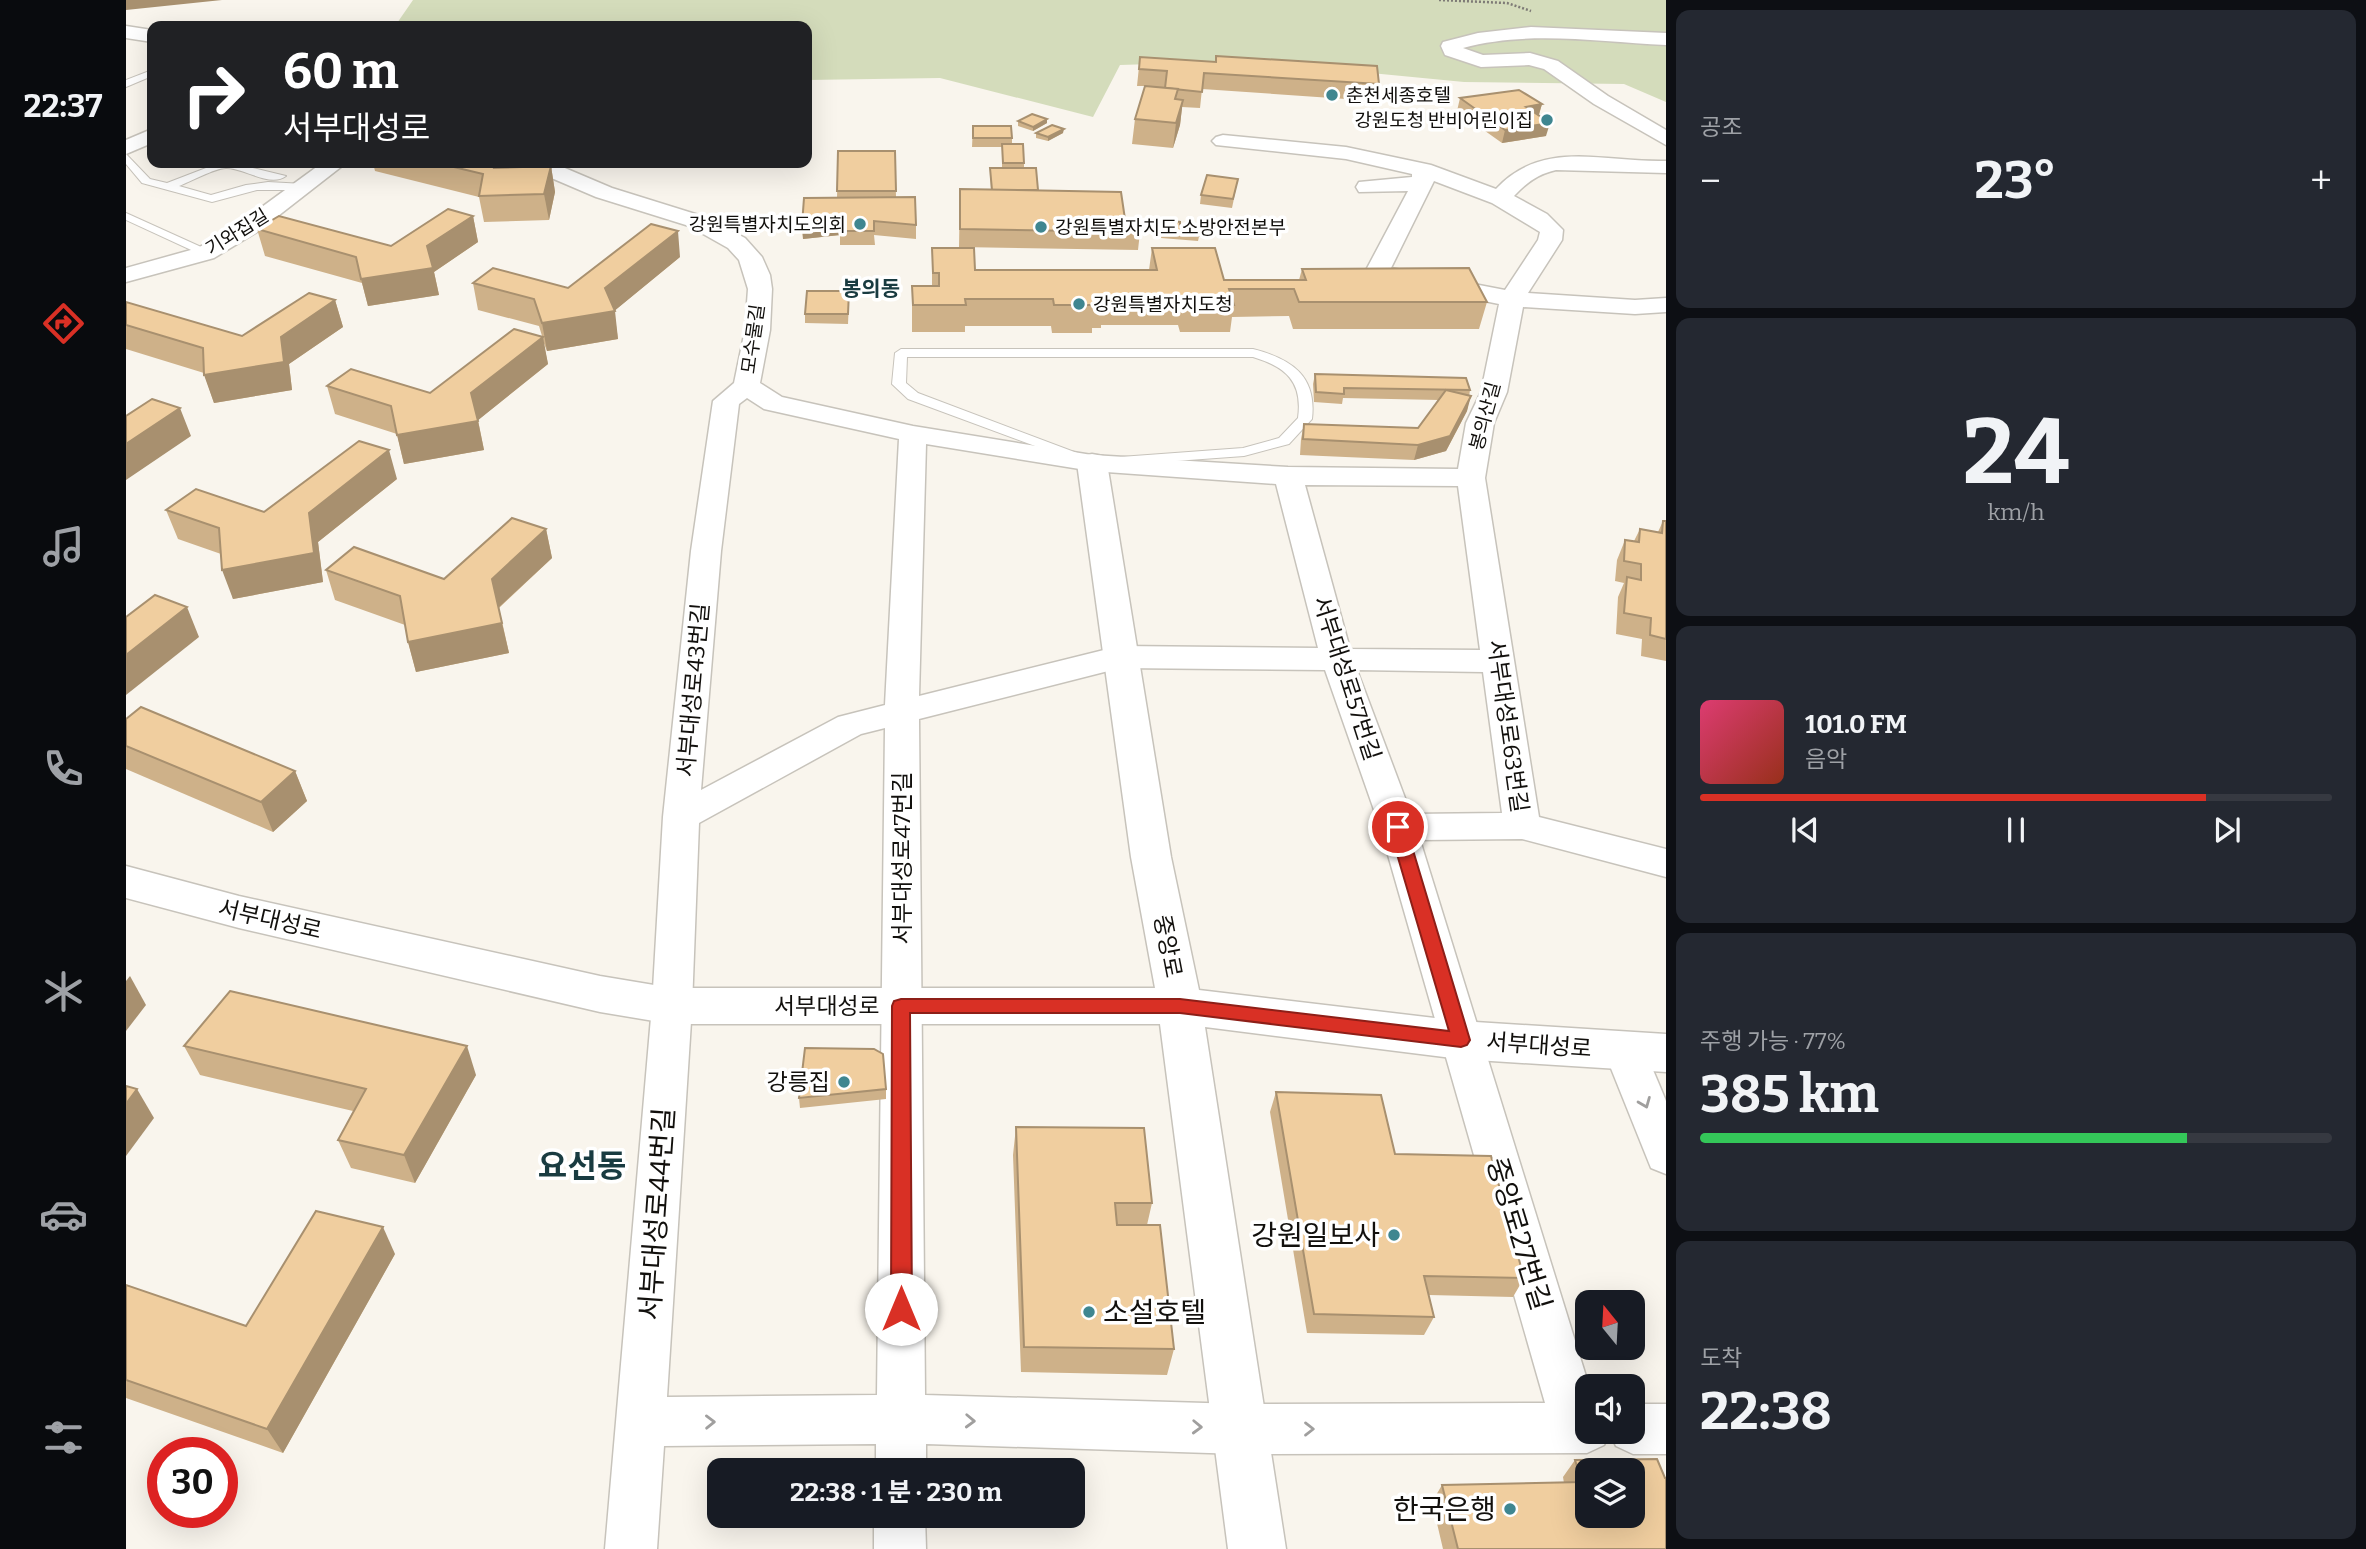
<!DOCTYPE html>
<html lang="ko">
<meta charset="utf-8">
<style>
:root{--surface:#171b24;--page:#242831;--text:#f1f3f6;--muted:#9ea1a6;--line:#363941;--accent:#d93025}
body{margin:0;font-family:Bitter,"Noto Sans KR",serif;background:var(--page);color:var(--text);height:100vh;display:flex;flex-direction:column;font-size:26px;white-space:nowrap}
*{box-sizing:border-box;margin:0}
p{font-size:23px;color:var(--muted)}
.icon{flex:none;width:38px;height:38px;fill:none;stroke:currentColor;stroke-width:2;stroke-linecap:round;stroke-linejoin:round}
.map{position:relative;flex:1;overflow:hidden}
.details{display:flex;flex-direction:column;gap:10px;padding:10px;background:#0d0f14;width:700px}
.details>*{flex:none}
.guide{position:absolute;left:21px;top:21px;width:665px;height:147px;border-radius:14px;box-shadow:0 7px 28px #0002;background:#202124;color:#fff;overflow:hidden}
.needle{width:46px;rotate:342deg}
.controls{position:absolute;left:1449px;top:1290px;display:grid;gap:14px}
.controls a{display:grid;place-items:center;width:70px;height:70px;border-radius:14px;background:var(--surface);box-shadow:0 7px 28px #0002;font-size:35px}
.speed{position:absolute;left:21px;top:1437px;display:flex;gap:14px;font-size:35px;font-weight:700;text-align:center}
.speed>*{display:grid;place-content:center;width:91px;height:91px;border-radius:50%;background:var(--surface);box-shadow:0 7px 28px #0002;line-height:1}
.speed .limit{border:10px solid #d22;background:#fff;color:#111}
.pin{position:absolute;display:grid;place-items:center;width:60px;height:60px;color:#fff;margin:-30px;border:4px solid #fff;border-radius:50%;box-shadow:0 2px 7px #0007}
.me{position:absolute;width:77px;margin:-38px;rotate:0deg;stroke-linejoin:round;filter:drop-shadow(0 0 5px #0008)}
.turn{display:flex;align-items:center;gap:24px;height:147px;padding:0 21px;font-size:32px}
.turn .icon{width:91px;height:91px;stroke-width:2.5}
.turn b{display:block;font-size:49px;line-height:60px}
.big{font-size:52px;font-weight:700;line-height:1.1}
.details .card{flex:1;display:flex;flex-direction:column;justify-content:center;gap:10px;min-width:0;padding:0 24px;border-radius:14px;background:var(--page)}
.details .dial{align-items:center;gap:0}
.dial b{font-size:91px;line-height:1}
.song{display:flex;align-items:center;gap:21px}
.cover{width:84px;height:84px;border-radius:10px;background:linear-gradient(135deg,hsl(340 70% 55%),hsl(10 70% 35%))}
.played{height:7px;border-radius:4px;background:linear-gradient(90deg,var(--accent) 80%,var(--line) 80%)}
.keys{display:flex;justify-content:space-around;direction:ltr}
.heat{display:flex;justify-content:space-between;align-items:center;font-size:38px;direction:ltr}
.charge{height:10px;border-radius:5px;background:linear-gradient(90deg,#34c759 77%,var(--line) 0)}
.trip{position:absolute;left:581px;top:1458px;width:378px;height:70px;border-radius:14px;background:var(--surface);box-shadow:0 7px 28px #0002;font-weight:700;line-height:70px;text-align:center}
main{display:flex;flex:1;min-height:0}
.tabs{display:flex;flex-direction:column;width:126px;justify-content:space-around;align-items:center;background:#090b0e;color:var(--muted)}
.tabs .icon{width:49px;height:49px}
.tabs .active{color:var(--accent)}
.tabs b{font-size:32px;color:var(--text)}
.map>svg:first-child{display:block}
.green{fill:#d4dcbb}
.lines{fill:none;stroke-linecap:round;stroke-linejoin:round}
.service-casing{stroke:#c7c3bb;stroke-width:2}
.minor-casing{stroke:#c7c3bb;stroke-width:3}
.tertiary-casing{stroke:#c7c3bb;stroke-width:3}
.path{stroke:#7e7b76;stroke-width:2.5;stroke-dasharray:2 2;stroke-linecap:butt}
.service{fill:#fff;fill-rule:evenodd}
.minor{fill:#fff;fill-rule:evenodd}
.tertiary{fill:#fff;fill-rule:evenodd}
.wall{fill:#ceb189}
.shaded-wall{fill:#a8906f}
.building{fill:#f0ce9f;stroke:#a8906f;stroke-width:2;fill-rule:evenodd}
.oneway{stroke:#a09f9e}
.route{fill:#d93025;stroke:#8d1f18;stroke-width:2}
.poi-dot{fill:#3f8690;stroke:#fff;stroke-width:2.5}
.labels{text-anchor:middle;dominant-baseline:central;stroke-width:7;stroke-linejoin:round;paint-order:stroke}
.far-poi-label{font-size:19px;fill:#12100d;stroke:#fff;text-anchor:start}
.far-street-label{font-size:19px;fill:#12100d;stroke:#fff}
.far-quarter-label{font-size:21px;font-weight:bold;fill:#193b40;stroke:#fff}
.street-label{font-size:23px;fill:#12100d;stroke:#fff}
.poi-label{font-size:23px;fill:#12100d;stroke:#fff;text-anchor:end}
.near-street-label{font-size:28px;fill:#12100d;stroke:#fff}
.near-poi-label{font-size:28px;fill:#12100d;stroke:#fff;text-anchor:end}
.near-quarter-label{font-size:32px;font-weight:bold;fill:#193b40;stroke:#fff}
</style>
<main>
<nav class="tabs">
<b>22:37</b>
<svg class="icon active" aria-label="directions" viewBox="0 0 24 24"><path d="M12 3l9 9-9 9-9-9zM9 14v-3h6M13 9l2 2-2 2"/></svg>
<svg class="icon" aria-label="music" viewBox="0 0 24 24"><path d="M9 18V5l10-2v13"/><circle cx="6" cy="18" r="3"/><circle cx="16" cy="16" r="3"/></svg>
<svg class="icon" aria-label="phone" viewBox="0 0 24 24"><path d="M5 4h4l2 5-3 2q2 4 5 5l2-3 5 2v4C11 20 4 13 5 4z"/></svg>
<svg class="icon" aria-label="climate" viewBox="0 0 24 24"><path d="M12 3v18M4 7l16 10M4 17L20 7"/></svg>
<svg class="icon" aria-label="car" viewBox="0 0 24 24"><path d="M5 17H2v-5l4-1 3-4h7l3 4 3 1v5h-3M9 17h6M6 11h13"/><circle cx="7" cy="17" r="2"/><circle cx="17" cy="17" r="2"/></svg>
<svg class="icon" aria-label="filters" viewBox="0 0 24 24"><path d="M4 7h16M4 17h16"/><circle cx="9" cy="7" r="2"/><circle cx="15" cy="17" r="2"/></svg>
</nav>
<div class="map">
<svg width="1540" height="1549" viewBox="0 0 1540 1549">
<rect width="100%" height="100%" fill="#f9f5ed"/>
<polygon class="green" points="287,0 1540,0 1540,102 1498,84 1338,82 1122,61 994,65 967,117 814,78 681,80 681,26 269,26"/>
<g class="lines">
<defs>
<g id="service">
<polygon points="26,70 26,76 0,87 0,80"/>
<path d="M0,154L24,179L41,183L93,163H106L160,176C144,188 119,168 100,168C89,168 64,182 53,186L85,195L120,185L142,182L178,184L184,187L178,190H131L86,202L16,183L0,164Z"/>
<polygon points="0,213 84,251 86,253 76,255 0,220"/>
<path d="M775,349H1127C1166,359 1191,376 1186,419L1163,444L1118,456L966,467L782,399L766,384L769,353ZM781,357H1127C1160,367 1177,382 1172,418L1153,438L1117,448L967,459L792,393L780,383Z"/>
</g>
<g id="minor">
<polygon points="0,26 26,30 26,42 0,38"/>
<path d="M1405,27L1540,33V45C1472,42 1403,30 1337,48L1357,55L1404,53L1432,61L1482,96L1540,130V145L1468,104L1418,69L1403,65L1355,67L1319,55L1315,46L1317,42L1352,33Z"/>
<polygon points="26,129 26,143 0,154 0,140"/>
<path d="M1097,135L1220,147L1305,165L1370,189C1417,138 1479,163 1540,161V173L1430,170C1412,174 1400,183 1388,196L1421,214L1437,230L1436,240L1402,293L1509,300L1540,298V312L1509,314L1397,307L1381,392L1368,423L1359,478L1413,817L1540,849V877L1396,839L1294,840L1463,1386L1461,1432H1507V1404H1540V1454H1507L1490,1446L1484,1433L1478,1445L1461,1453L1114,1454L800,1444V1470H750V1444L538,1446L531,1549H479L526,1006L537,817L565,551L587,401L608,383L619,330L622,289L613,260L602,248L563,226L470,197L402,168L399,163H427L486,188L579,217L619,238L636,257L644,275L646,289L644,330L634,383L656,397L787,426L966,455L1162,467L1332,469L1340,423L1355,392L1373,304L1251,279L1243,277L1239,272L1282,191L1233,192L1230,187L1233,182L1286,177V174L1220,159L1090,145L1086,141L1090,137ZM1308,181L1366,203L1414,232L1412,240L1379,290L1265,268ZM621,398L638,409L773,439L759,705L712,717L575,790L595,551L613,404ZM800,444L966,471L1150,484L1192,648L994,646L793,696ZM1179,485L1332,486L1354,650L1224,649ZM994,668L1199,670L1254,827L1419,1403L1114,1404L799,1395L793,719ZM1231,670L1357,672L1376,813L1285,814ZM759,728L751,1395L541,1397L566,1006L573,823L735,734Z"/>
<polygon points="196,163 220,163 134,230 88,258 0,282 0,268 72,248 118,220"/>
<polygon points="1499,1034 1514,1039 1540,1101 1540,1174 1525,1168 1478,1051 1484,1039"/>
<polygon points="748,1516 799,1516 800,1549 748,1549"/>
</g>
<polygon id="tertiary" points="966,454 977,456 981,463 1045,857 1073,990 1334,1021 1540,1034 1540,1072 1334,1059 1079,1027 1160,1549 1102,1549 1034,1024 546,1024 474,1012 113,928 0,898 0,866 113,896 474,976 546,988 1029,988 1005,857 951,463 955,456"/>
</defs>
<use href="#service" class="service-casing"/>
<use href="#minor" class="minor-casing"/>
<use href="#tertiary" class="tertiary-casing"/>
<polyline class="path" points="1313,0 1381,3 1405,11"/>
<use href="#service" class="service"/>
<use href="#minor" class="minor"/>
<use href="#tertiary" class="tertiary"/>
</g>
<g class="wall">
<polygon points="1014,57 1253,84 1249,101 1076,89 1074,108 1056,107 1054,125 1047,148 1006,144 1009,119 1019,86 1011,86"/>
<polygon points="1334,98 1416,104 1413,115 1420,136 1376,143 1331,111"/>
<polygon points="892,121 921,123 907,131 892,126"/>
<polygon points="847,126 886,138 886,144 898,163 898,168 912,190 1014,232 1012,250 833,247 834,189 865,190 864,168 876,168 876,147 846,147"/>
<polygon points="910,133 937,133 922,141 910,138"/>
<polygon points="712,151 769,151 770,197 790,225 790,239 748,235 749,245 714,245 714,235 677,239 676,225 711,198"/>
<polygon points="247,163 369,163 374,164 374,168 425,166 429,192 423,220 358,222 353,197 249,171"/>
<polygon points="1112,179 1106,208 1074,204 1075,195"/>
<polygon points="347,216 352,242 308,272 313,295 242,306 236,283 139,256 131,229 265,246"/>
<polygon points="1038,220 1054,226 1075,228 1072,241 1035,238"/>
<polygon points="806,248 849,270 1023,270 1026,248 1098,280 1173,280 1176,269 1361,302 1353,329 1167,329 1163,316 1106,317 1104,332 1054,332 1052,325 975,325 975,328 966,328 966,333 926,333 925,326 839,326 839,332 786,332 786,286 806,286"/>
<polygon points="554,257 488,311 492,339 421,351 417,341 422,364 352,420 358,450 278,464 271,434 209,414 201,386 304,393 416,336 413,326 352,310 347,283 442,288"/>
<polygon points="209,300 217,327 163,364 166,390 88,403 78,373 0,349 0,302 116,336"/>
<polygon points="723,301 722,324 679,323 679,314"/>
<polygon points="1189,374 1344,390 1341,411 1320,451 1288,460 1174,455 1175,439 1178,424 1292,428 1313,400 1217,398 1216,404 1188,402 1187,384"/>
<polygon points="271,479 192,542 197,582 107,599 95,554 52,539 40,510 138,512"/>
<polygon points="1537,521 1540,521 1540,661 1515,656 1516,639 1490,634 1492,597 1498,583 1489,581 1491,560 1499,540 1508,541 1514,529 1532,532"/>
<polygon points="420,529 426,558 373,608 383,653 290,672 282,642 279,625 209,600 200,570 318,579"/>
<polygon points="0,719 169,771 181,801 147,832 0,769"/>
<polygon points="58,1046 350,1075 289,1183 225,1168 212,1140 227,1111 74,1075"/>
<polygon points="760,1089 760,1099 674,1108 673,1098"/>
<polygon points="1150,1092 1269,1154 1398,1278 1387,1297 1303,1295 1308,1317 1298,1335 1181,1333 1144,1112"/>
<polygon points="890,1127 1026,1203 1021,1225 1048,1349 1041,1375 895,1372 887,1155"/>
<polygon points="269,1254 157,1453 0,1398 0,1285 120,1326"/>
<polygon points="1449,1460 1539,1478 1540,1549 1317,1549 1306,1502 1316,1485 1438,1483 1437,1477"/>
</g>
<g class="shaded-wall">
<polygon points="0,0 96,0 0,10"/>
<polygon points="1057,100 1054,125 1047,148 1050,123"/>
<polygon points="1416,104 1412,117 1400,107"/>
<polygon points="921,119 921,123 907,131 907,127"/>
<polygon points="1424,123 1420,136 1376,143 1379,130"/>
<polygon points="938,129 937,133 922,141 922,137"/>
<polygon points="425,166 429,192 423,220 418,194"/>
<polygon points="347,216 352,242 308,272 313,295 242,306 235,279 301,246"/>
<polygon points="714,221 714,235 677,239 676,225"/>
<polygon points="552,231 554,257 487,312 489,311 492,339 421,351 416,323 479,288"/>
<polygon points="209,300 217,327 163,364 166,390 88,403 78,375"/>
<polygon points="417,337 422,364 351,421 345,393"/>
<polygon points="1345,396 1341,411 1320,451 1288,460 1292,445"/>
<polygon points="54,408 65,436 0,480 0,502 0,444"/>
<polygon points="352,421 358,450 278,464 271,435"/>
<polygon points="263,450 271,479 192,542 197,582 107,599 96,570 183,513"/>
<polygon points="420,529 426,558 372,608 366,579"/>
<polygon points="61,607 73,637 0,695 0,655"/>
<polygon points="376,623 383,653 290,672 282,642"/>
<polygon points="169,771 181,801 147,832 135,802"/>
<polygon points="4,976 20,1005 0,1031 0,981"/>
<polygon points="341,1046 350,1075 289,1183 278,1155"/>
<polygon points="11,1089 28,1118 0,1156 0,1104"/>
<polygon points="257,1227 269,1254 157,1453 141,1429"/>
</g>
<g class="building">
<polygon points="1090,56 1251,66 1253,84 1078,73 1076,92 1039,88 1041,71 1013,69 1014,57 1090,62"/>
<polygon points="1019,86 1052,89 1049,99 1057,100 1050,123 1009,119"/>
<polygon points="1393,90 1416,104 1400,107 1424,123 1379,130 1334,98"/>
<polygon points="906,114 921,119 907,127 892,121"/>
<polygon points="926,125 938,129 922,137 910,133"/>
<polygon points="847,126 885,126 886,138 847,138"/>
<polygon points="876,144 897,144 898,163 877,163"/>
<polygon points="712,151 769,151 770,191 711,191"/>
<polygon points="311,163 369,163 374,164 367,168 425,166 418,194 353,196 357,174"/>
<polygon points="864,168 910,168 912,190 866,190"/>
<polygon points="1081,175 1112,179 1107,199 1075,195"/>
<polygon points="834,189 995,192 1000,226 1013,226 1014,232 834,229"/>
<polygon points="789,197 790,225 748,221 748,231 714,231 714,221 676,225 678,198"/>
<polygon points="322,209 347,216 301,246 307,268 235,279 230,257 131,229 153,216 265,246"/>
<polygon points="1038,220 1054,222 1054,226 1075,228 1073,236 1036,233"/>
<polygon points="525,224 552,231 479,288 489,311 416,323 408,299 347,283 367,268 442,288"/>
<polygon points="806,248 848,248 849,270 1031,270 1026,248 1089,248 1098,280 1180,280 1176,269 1343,268 1361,302 1173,302 1168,289 1103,289 1108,305 1058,305 1056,298 977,298 977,301 968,301 969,305 928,305 927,299 839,299 840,305 787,305 786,286 813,286 813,273 807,273"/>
<polygon points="681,291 723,291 722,314 679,314"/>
<polygon points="183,293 209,300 155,337 158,362 78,375 77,348 0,325 0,302 116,336"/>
<polygon points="388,329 417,337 345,393 352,421 271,435 265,406 201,386 225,369 304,393"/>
<polygon points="1189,374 1340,378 1344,390 1218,388 1218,394 1190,392"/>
<polygon points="1320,390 1345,396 1324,436 1292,445 1177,439 1178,424 1292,428"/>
<polygon points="26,399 54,408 0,444 0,416"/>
<polygon points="233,441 263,450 183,513 188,553 96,570 93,528 40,510 70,489 138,512"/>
<polygon points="386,518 420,529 366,579 376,623 282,642 274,596 200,570 228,547 318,579"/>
<polygon points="1537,521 1540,521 1540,639 1524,635 1525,618 1498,613 1501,577 1515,580 1515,564 1498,561 1499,540 1513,542 1514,529 1536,533"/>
<polygon points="29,595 61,607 0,655 0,617"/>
<polygon points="15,707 169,771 135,802 0,746 0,719"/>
<polygon points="104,991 341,1046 278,1155 212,1140 240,1089 58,1046"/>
<polygon points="679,1048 748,1049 757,1054 760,1089 673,1098"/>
<polygon points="0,1086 11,1089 0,1104"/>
<polygon points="1150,1092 1255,1095 1269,1154 1365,1156 1398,1278 1298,1276 1308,1317 1188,1314"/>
<polygon points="890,1127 1018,1128 1026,1203 989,1203 991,1225 1034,1225 1048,1349 898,1347"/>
<polygon points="190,1211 257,1227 141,1429 0,1380 0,1285 120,1326"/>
<path d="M1531,1459L1539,1478H1540V1549H1332L1316,1485L1456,1482L1449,1460ZM1461,1470H1507V1516H1461Z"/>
</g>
<defs><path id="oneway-chevron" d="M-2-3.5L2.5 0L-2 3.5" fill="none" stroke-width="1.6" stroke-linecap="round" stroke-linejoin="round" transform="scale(1.75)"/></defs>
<g class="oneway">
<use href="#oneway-chevron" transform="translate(1519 1103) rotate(68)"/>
<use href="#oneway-chevron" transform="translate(844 1421) rotate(2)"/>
<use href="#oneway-chevron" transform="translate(584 1422) rotate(-1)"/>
<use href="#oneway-chevron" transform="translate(1071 1427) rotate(2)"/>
<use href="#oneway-chevron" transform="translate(1183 1429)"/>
</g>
<polygon class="route" points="1272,821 1280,827 1344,1040 1341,1045 1335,1047 1054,1013 784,1013 786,1309 783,1316 775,1319 768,1316 765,1309 766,1006 768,1001 775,999 1054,999 1323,1031 1263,827"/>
<g class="poi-dot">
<circle cx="1206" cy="95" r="7"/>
<circle cx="1421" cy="120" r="7"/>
<circle cx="734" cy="224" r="7"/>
<circle cx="915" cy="227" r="7"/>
<circle cx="953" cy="304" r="7"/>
<circle cx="718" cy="1082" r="7"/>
<circle cx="1268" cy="1235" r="7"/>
<circle cx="963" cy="1312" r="7"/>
<circle cx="1384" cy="1509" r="7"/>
</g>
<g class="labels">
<g class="far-poi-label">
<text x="1220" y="95">춘천세종호텔</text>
<text x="1407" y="120" text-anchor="end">강원도청 반비어린이집</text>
<text x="720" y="224" text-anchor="end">강원특별자치도의회</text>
<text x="929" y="227">강원특별자치도 소방안전본부</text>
<text x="967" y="304">강원특별자치도청</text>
</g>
<g class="far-street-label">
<text transform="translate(111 232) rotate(-32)">기와집길</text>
<text transform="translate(627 339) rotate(-82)">모수물길</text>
<text transform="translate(1359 416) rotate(-75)">봉의산길</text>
</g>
<g class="far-quarter-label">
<text x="745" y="289">봉의동</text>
</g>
<g class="street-label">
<text transform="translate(1221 678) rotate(72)">서부대성로57번길</text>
<text transform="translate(567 690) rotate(-85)">서부대성로43번길</text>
<text transform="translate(1382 726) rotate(82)">서부대성로63번길</text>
<text transform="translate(776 858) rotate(-90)">서부대성로47번길</text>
<text transform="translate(144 919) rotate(13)">서부대성로</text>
<text transform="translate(1042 946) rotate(79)">중앙로</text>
<text x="701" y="1006">서부대성로</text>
<text transform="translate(1413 1045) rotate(4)">서부대성로</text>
</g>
<g class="poi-label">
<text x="704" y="1082">강릉집</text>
</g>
<g class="near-street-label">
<text transform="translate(531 1214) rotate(-86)">서부대성로44번길</text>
<text transform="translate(1393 1234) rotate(73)">중앙로27번길</text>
</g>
<g class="near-poi-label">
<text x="1254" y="1235">강원일보사</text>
<text x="977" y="1312" text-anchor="start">소설호텔</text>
<text x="1370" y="1509">한국은행</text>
</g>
<g class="near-quarter-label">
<text x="456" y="1166">요선동</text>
</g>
</g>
</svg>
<div class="controls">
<a><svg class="needle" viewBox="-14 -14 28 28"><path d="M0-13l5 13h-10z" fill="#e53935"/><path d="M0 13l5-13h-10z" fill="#9ea1a6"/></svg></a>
<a><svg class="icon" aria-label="sound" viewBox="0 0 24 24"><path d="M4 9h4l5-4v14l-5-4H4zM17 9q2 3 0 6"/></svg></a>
<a><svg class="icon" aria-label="layers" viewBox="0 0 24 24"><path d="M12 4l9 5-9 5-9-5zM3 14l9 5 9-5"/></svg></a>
</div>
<div class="speed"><div class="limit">30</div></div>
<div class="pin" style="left:1272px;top:827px;background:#d93025"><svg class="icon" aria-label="arrive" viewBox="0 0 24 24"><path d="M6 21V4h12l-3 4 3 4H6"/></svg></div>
<svg class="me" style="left:775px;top:1309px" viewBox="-20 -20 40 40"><circle r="19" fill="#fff"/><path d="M0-13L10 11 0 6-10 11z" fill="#d93025"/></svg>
<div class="trip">22:38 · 1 분 · 230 m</div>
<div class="guide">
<div class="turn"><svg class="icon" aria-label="right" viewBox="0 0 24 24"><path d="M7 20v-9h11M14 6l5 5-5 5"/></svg><div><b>60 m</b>서부대성로</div></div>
</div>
</div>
<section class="details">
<div class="card"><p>공조</p>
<div class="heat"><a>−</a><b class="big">23°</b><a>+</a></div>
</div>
<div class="card dial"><b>24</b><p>km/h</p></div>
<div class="card">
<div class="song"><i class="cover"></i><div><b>101.0 FM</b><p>음악</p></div></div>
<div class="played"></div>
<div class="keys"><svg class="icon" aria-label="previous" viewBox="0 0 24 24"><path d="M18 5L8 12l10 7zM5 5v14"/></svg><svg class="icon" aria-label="pause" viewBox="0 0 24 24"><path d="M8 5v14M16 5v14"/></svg><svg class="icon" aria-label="next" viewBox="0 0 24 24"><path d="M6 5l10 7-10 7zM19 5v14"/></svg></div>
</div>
<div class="card"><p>주행 가능 · 77%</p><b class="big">385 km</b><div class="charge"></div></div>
<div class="card"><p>도착</p><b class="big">22:38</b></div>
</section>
</main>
